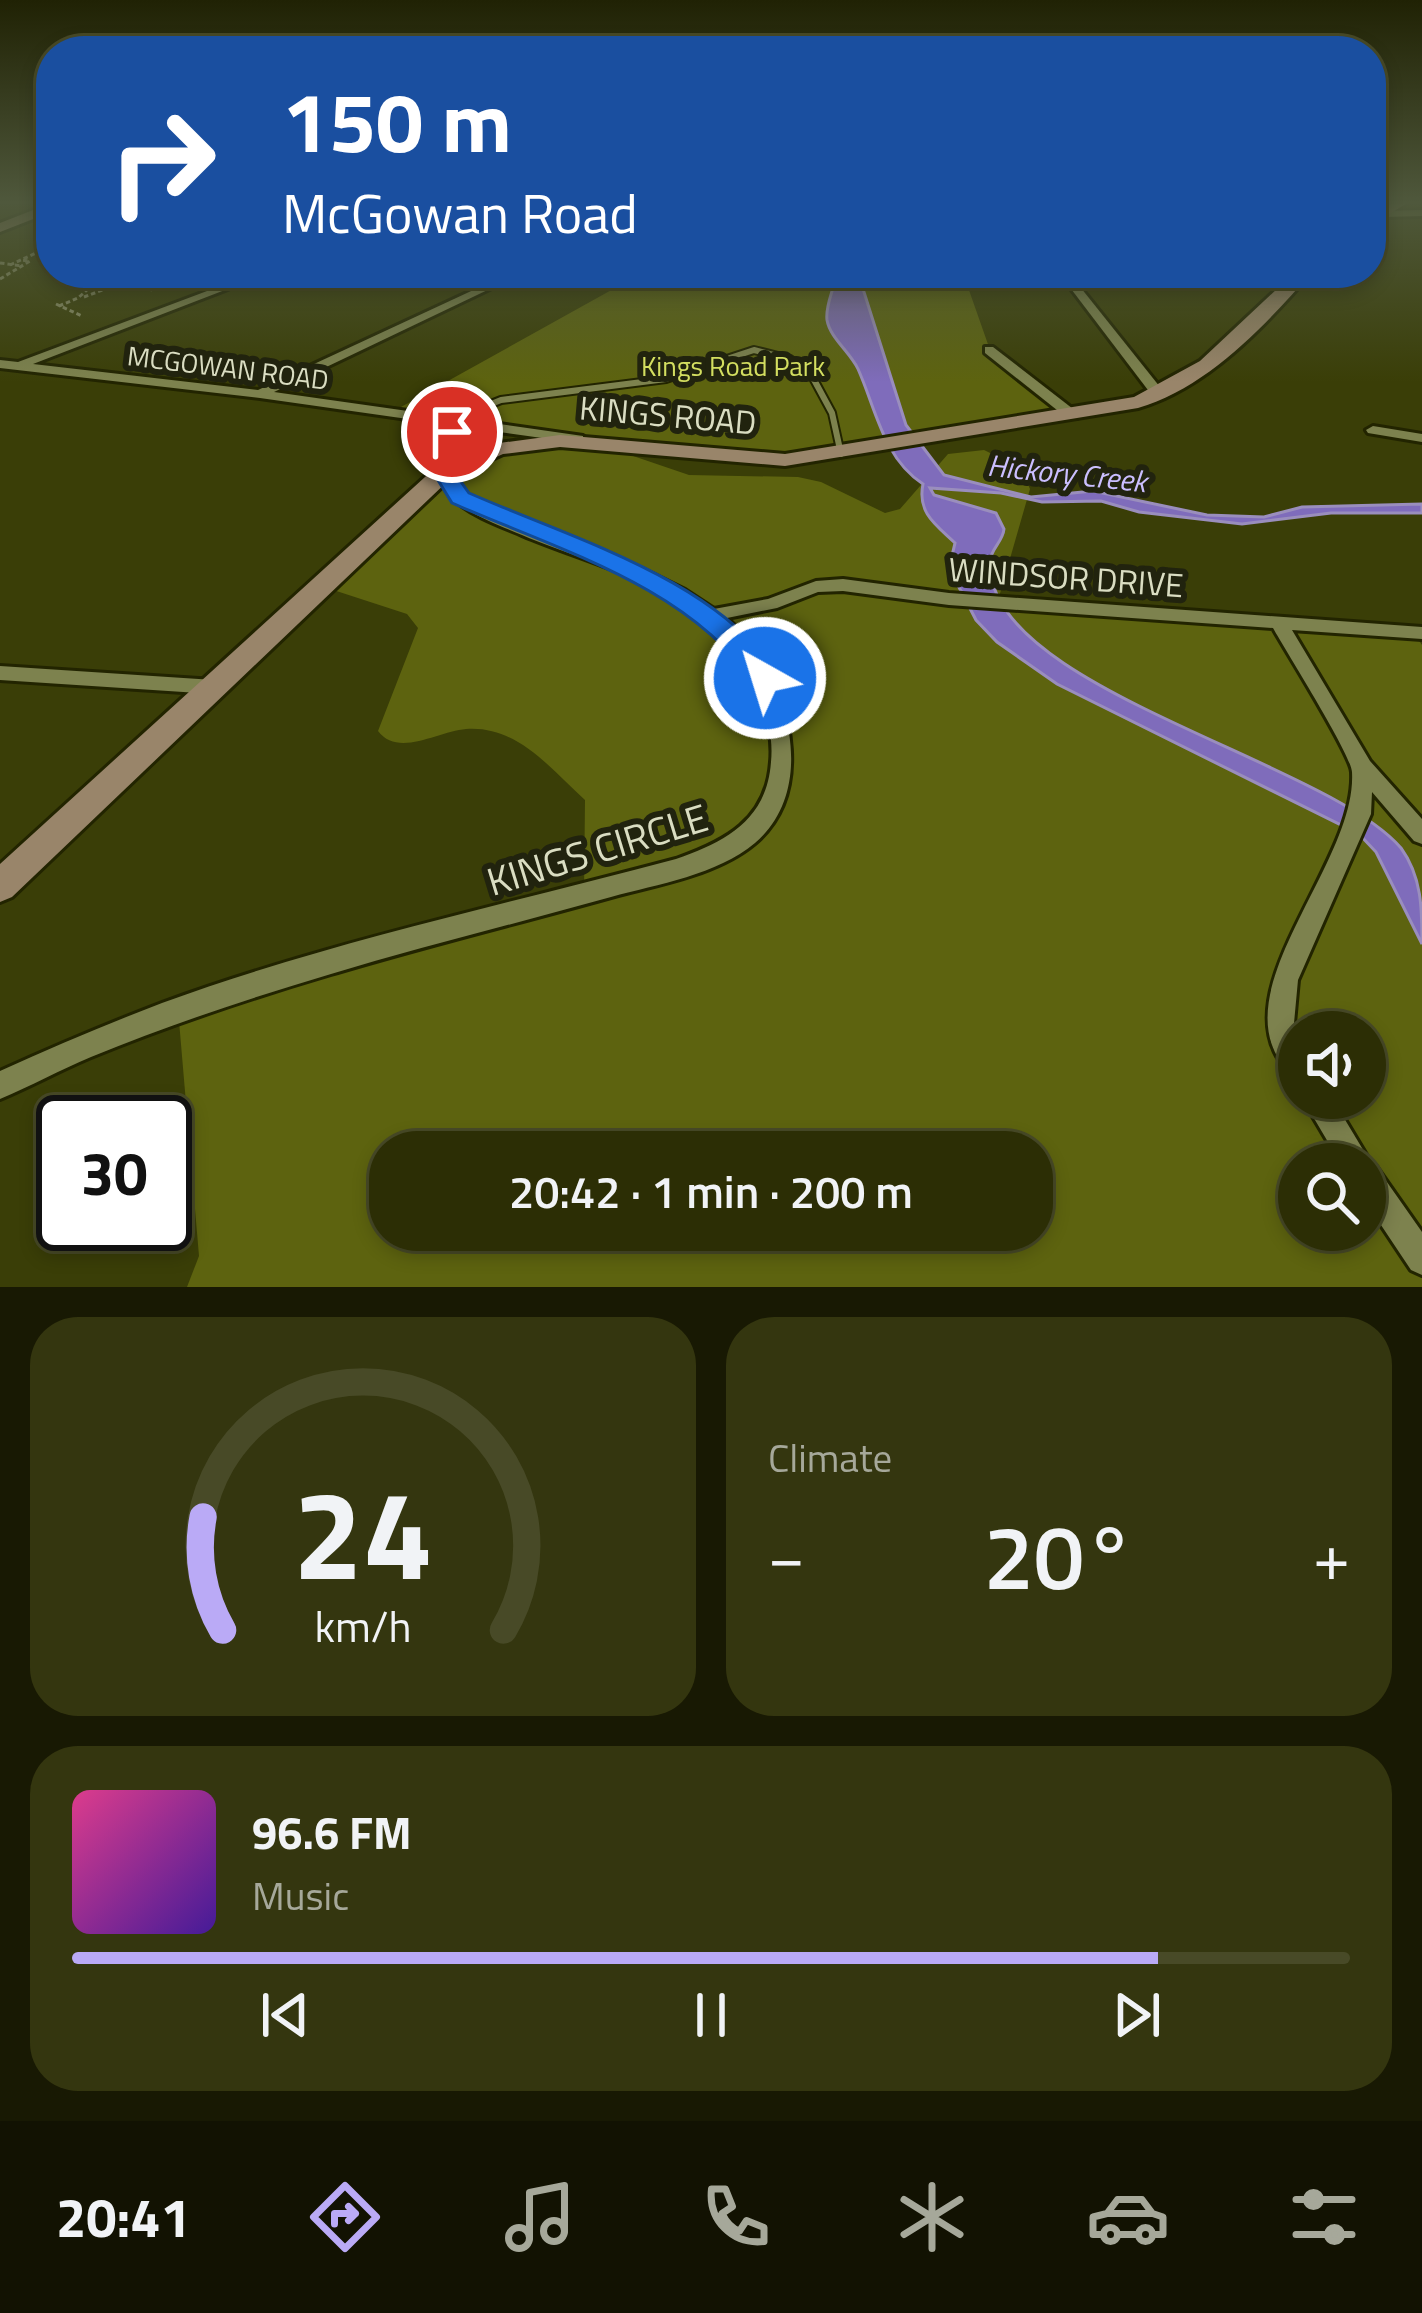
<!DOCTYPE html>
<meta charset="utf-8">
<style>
:root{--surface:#2c2e05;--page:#34360f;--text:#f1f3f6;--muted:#a6a89a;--line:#484a27;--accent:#baaaf6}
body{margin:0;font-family:"Titillium Web",sans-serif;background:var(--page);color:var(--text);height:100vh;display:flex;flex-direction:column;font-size:45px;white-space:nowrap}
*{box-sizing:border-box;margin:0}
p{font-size:39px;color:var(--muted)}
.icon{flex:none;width:66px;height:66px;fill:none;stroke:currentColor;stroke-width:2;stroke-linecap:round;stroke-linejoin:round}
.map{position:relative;height:1287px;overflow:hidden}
.drawer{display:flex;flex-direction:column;gap:30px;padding:30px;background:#181903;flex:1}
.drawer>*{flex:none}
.guide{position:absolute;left:36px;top:36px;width:1350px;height:252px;border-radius:48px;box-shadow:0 6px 18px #0003,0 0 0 3px var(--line);background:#1a4fa0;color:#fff;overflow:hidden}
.buttons{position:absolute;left:1278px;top:1011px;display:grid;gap:24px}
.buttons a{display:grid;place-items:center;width:108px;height:108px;border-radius:50%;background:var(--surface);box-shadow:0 6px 18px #0003,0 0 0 3px var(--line);font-size:60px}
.speed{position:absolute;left:36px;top:1095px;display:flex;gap:24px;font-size:60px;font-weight:700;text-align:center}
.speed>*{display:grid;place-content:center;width:156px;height:156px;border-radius:50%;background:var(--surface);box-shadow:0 6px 18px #0003,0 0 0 3px var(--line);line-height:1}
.speed .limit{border:6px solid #111;border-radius:18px;background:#fff;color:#111}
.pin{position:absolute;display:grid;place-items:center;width:102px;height:102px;color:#fff;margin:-51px;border:6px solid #fff;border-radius:50%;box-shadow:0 3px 12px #0007}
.me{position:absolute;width:132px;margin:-66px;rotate:321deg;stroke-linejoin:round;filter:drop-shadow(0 0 9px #0008)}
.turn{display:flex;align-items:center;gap:42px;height:252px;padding:0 48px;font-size:54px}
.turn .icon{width:156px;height:156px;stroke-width:2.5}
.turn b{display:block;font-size:84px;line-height:102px}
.big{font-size:90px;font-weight:600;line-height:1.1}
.drawer .tile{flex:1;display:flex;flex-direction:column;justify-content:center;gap:18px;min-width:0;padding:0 42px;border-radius:48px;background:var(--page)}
.drawer .dial{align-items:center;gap:0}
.dial svg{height:312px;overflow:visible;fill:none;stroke:var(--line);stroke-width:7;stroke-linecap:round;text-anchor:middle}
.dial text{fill:var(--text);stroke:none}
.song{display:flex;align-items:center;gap:36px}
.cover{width:144px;height:144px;border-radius:18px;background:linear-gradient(135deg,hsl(330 70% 55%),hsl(260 70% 35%))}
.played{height:12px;border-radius:6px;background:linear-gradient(90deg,var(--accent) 85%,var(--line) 85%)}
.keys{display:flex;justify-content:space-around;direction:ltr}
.heat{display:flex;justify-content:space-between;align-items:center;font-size:66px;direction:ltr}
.drawer .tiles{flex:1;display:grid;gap:30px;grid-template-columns:1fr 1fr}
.tile:last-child{grid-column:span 2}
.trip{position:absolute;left:369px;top:1131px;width:684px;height:120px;border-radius:48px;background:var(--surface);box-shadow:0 6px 18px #0003,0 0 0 3px var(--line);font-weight:600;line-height:120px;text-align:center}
.tab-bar{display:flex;height:192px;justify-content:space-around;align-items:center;background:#121202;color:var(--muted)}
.tab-bar .icon{width:84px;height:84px}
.tab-bar .current{color:var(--accent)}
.tab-bar b{font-size:54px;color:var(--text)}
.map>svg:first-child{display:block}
.green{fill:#5d630f;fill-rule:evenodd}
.water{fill:#7f6cbb;stroke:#9a8ebd;stroke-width:3}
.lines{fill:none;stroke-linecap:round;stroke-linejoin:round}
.lane-casing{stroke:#222400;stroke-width:10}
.street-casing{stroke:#222400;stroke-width:6}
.secondary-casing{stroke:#222400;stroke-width:6}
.path{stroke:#8c8f67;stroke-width:3;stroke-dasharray:4.5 3;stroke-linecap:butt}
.lane{stroke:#7d824e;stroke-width:6}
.street{fill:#7d824e;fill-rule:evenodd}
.secondary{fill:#99856a;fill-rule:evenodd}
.route{fill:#1a73e8;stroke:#114b97;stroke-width:3}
.labels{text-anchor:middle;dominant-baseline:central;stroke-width:12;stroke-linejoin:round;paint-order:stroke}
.far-park-label{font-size:27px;fill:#d3de60;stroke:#21230e}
.far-street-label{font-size:27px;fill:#daddc2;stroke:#21230e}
.far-water-label{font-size:30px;font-style:italic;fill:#cbbfff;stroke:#21230e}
.street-label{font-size:33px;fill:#daddc2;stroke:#21230e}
.near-street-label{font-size:39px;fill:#daddc2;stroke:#21230e}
</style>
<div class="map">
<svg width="1422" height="1287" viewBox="0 0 1422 1287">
<rect width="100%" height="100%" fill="#3a3e07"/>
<path class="green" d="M642,273H963L990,350L1072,415L785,460L595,443L689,475L798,477L821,482L885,513L900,509L948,454L984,450L1021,468L1030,489L997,604L1414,633L1422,645V1287H187L199,1256L178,1009L584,894L585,800C551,769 517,725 466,729C439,731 398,758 378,731L418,628L407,614L321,586L472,457L574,441L392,412ZM1299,1032H1365V1098H1299ZM390,1152H1032V1230H390ZM1299,1164H1365V1230H1299Z"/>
<path class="water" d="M836,273H858L906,425L944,475L1031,497L1093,491L1207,515L1264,517L1302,507L1422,504V513H1331L1242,524L1139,512L1101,501L1042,502L1001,493L930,488L934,495L996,513L1004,529C1003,542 990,549 990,562C985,687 1326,760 1401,848C1422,877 1422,909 1422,944L1376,852L1359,834L1057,684L997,642L976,620L949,568L955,543C936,525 917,513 923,484C883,458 876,409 858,369C850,352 830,338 827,320C825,304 835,289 836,273Z"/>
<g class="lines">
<defs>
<polyline id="lane" points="449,421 501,400 666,379 754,350 790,359 812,376 832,413 841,454"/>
<g id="street">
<polygon points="1422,210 1422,216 1382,217 1378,214 1382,211"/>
<path d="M255,273H269L33,364L258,390L510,273H523L274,392L583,436V442L578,443L456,426L461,453L451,472L466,495L505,517L642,569L685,590L714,609L768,599L816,581L843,579L949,593L1422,627V639L1292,630L1370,761L1422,819V844L1414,841L1372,792L1371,814L1298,980L1293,1034L1299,1043V1082C1286,1077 1283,1067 1277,1056C1233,978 1357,859 1352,772C1351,754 1287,653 1273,628L949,605L843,591L818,592L777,608L727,618C737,629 749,639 757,651C793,706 812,794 755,843C717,875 658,884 611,897C518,923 424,946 331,974C250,998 169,1025 91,1057C60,1070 31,1086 0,1099V1071C53,1047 107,1024 162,1003C329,942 504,905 676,859C725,842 767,820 771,762C774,732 764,702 751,674C709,590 602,569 522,535C501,526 475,517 457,502C448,495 443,482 437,472L447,453L443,424L260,398L0,368V360L18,362Z"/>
<polygon points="1059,273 1069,273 1164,392 1164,398 1154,398"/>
<polygon points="985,347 993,347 1077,412 1077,418 1067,418 985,353"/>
<polygon points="1373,426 1422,434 1422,442 1368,433 1366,430"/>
<polygon points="0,666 214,680 221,682 223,687 221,692 214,694 0,680"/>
<polygon points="1302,1098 1332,1098 1371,1163 1375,1165 1422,1232 1422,1275 1411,1270 1365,1201 1365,1164 1341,1164"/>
</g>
<g id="secondary">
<polygon points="1394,202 1409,202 1371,225 1371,215"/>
<polygon points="51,203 51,212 0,232 0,223"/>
<path d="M1294,273H1311C1265,326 1207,388 1138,408L785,466L560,447L503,454L452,477L12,897L0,902V864L436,467L492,444L560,435L785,454L1134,397L1200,361Z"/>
</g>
</defs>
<use href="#lane" class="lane-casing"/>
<use href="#street" class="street-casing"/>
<use href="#secondary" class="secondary-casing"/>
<g class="path">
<polyline points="0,263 22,266"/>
<polyline points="10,265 51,246"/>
<polyline points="108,273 152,290"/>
<polyline points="0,279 30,261 20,260"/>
<polyline points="84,297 105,289"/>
<polyline points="56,304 82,316"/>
<polyline points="59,306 78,298 106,273"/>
</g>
<use href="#lane" class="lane"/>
<use href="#street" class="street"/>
<use href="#secondary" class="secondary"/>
</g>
<linearGradient id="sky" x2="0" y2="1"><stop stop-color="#202204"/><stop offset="0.53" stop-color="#4f583c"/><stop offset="1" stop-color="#4f583c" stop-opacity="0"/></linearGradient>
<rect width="1422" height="382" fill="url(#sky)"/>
<path class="route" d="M452,426L462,432L464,453L454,472L469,493C568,537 723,581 779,678L775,685H755C691,587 556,549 452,503L433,472L443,453L442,432Z"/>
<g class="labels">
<g class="far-park-label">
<text x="733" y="365">Kings Road Park</text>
</g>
<g class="far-street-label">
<text transform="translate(228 367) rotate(7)">MCGOWAN ROAD</text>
</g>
<g class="far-water-label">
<text transform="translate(1067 473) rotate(6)">Hickory Creek</text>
</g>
<g class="street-label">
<text transform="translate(668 415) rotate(5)">KINGS ROAD</text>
<text transform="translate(1066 577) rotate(4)">WINDSOR DRIVE</text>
</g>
<g class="near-street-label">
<text transform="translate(597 849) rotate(-17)">KINGS CIRCLE</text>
</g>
</g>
</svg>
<div class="buttons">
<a><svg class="icon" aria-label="sound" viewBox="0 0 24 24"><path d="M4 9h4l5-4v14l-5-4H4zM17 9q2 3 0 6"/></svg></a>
<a><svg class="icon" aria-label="search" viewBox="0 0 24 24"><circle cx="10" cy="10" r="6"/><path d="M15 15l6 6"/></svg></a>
</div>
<div class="speed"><div class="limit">30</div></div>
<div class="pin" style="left:452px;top:432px;background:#d93025"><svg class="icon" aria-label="arrive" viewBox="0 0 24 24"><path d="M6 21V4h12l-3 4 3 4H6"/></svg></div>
<svg class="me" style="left:765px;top:678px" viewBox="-20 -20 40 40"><circle r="17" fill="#1a73e8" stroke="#fff" stroke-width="3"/><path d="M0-11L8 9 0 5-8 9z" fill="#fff"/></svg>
<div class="trip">20:42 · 1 min · 200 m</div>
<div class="guide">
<div class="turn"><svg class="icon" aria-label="right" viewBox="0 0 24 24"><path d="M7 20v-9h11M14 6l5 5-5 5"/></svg><div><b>150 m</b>McGowan Road</div></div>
</div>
</div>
<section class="drawer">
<div class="tiles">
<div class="tile dial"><svg viewBox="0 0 100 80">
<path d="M14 69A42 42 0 1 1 86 69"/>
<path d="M14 69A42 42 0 0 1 9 40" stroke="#baaaf6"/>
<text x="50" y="56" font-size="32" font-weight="700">24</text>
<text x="50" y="72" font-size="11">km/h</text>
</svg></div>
<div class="tile"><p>Climate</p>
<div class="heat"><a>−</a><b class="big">20°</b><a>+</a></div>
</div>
<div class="tile">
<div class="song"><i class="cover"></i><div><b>96.6 FM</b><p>Music</p></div></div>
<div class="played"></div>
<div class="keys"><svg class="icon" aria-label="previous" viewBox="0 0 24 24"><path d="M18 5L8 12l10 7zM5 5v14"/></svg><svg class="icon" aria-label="pause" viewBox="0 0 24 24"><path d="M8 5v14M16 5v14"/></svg><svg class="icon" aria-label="next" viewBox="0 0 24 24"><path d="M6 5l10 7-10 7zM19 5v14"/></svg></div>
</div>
</div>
</section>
<nav class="tab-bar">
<b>20:41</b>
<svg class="icon current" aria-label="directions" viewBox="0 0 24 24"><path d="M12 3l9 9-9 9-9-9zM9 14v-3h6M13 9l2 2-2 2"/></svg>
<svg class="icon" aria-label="music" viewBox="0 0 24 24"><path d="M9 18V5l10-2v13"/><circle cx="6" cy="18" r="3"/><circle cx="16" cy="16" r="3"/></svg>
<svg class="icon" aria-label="phone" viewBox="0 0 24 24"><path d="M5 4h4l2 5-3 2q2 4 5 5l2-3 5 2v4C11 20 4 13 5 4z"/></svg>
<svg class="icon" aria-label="climate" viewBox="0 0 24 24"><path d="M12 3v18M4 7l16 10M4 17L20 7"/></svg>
<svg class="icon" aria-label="car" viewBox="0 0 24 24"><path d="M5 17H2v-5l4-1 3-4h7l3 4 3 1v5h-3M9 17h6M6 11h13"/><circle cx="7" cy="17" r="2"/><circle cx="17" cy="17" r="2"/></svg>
<svg class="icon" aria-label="filters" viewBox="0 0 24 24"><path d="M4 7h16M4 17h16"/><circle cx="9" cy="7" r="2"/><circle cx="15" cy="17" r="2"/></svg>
</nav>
